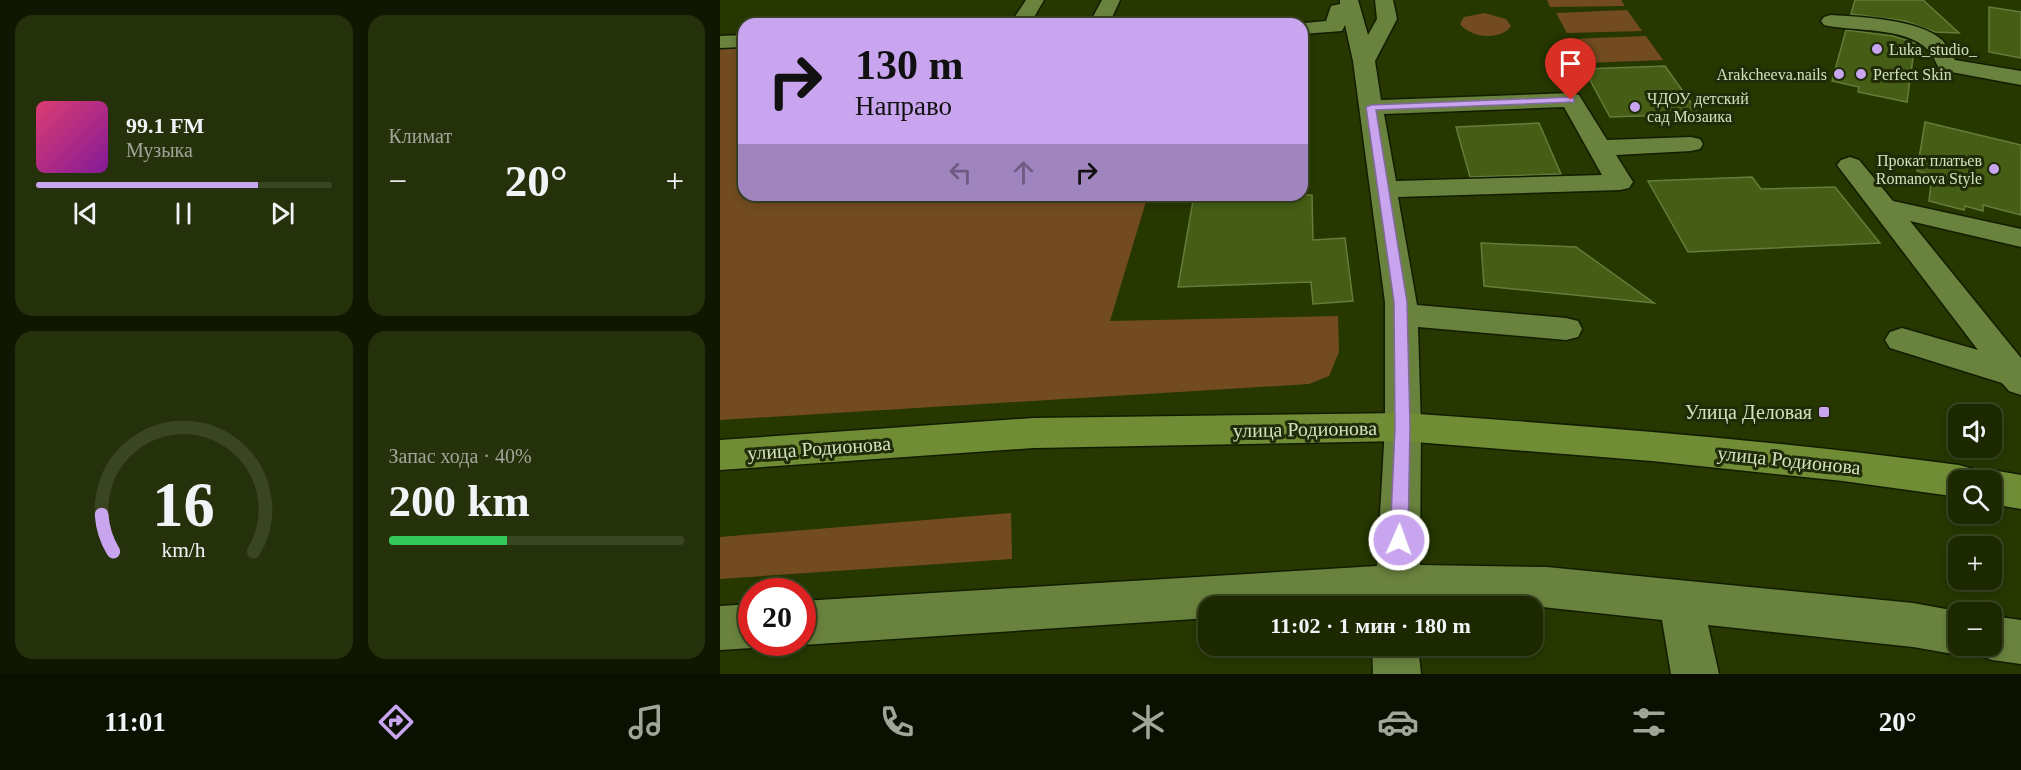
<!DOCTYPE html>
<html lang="ru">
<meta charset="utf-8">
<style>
:root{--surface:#1c2900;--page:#25310a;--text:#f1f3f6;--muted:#a0a699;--line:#3a4522;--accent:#c8a5ee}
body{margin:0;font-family:Georgia,serif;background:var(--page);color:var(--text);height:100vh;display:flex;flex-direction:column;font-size:22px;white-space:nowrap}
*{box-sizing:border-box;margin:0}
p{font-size:20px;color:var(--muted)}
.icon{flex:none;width:33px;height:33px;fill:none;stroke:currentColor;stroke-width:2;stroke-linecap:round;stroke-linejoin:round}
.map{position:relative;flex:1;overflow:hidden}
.panel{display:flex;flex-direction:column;gap:15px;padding:15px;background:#0f1700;width:720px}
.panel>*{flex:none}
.guide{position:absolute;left:18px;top:18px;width:570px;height:183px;border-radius:18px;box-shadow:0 3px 9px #0003,0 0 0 2px var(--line);background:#c8a5ee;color:#111;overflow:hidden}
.controls{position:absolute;left:1228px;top:404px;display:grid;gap:12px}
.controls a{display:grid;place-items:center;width:54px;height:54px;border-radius:12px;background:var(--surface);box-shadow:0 3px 9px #0003,0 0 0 2px var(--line);font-size:30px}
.speed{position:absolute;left:18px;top:578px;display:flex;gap:12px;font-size:30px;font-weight:700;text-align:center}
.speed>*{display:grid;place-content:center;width:78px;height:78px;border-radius:50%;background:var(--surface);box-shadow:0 3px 9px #0003,0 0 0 2px var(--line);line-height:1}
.speed .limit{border:9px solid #d22;background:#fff;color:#111}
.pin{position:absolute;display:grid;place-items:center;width:51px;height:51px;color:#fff;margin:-62px -26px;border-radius:50% 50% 50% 0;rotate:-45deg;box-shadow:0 0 6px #0007}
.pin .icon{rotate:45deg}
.me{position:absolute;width:66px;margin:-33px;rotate:2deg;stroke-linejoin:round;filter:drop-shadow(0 0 4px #0008)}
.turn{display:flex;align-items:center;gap:21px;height:126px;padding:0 18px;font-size:27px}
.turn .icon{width:78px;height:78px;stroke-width:2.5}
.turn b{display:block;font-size:42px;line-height:51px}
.lanes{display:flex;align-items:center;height:57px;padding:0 18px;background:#0003;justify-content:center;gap:30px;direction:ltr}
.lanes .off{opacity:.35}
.big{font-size:45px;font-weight:800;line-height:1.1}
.panel .widget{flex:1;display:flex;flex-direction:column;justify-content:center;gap:9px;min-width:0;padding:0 21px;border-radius:18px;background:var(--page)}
.panel .dial{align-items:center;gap:0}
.dial svg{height:156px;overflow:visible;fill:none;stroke:var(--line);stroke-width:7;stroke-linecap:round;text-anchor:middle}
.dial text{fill:var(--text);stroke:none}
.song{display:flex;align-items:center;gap:18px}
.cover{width:72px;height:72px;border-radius:9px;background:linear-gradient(135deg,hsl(340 70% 55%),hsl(290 70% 35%))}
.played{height:6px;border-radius:3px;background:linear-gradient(90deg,var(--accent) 75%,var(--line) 75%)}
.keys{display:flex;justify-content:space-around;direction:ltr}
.heat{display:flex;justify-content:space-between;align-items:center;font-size:33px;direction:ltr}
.charge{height:9px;border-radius:4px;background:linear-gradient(90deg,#34c759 40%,var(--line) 0)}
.panel .tiles{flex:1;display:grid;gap:15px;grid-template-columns:repeat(2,1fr)}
.trip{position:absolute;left:478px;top:596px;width:345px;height:60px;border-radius:18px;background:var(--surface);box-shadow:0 3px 9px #0003,0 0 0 2px var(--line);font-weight:800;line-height:60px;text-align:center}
.dock{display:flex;height:96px;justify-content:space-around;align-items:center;background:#0b1000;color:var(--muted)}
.dock .icon{width:42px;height:42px}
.dock .selected{color:var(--accent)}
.dock b{font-size:27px;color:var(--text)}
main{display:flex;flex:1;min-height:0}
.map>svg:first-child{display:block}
.green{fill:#724c20}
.building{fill:#455d15;stroke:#647d39;stroke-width:1.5}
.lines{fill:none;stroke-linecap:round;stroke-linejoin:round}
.minor-casing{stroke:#121d00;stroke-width:3}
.major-casing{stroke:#121d00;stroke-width:3}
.minor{fill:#69823d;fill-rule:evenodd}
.major{fill:#708d36;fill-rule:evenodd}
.route{fill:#c8a5ee;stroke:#826b9b;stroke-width:1.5}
.poi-dot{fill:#c8a5ee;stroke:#1f2c07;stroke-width:2}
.labels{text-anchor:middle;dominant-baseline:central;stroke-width:6;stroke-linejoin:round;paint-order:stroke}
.far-poi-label{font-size:16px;fill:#d3e2be;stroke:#1f2c07;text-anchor:start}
.poi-label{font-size:20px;fill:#d3e2be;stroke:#1f2c07;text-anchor:end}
.street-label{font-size:20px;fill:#d3e2be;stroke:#1f2c07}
</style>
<main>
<section class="panel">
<div class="tiles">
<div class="widget">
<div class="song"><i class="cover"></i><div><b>99.1 FM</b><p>Музыка</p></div></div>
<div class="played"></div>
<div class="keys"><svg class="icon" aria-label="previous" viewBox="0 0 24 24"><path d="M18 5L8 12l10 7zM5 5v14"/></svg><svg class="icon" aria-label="pause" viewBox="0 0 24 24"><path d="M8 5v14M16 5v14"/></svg><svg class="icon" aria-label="next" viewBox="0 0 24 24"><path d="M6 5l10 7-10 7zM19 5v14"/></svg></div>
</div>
<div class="widget"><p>Климат</p>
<div class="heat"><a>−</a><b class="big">20°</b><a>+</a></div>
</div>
<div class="widget dial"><svg viewBox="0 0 100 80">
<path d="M14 69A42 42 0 1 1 86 69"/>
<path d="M14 69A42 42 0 0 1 8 50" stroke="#c8a5ee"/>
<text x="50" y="56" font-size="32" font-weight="700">16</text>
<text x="50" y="72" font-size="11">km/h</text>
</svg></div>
<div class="widget"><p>Запас хода · 40%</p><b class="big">200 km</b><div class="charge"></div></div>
</div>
</section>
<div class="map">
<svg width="1301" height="674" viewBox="0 0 1301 674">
<rect width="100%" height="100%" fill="#263700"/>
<g class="green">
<polygon points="827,0 901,0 905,6 830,7"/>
<polygon points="907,10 922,31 847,33 836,13"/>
<path d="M765,13L786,19L791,26C781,41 750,38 740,24L744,17Z"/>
<polygon points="926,36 943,60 865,63 851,39"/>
<polygon points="24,46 24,195 428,195 390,321 618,316 619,352 609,376 589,384 0,420 0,47"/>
<polygon points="291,513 292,559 0,579 0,537"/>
</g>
<g class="building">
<polygon points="1135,0 1203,0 1239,33 1215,32 1185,21 1131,14"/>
<polygon points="1269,7 1301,12 1301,58 1269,52"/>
<polygon points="1126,30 1173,36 1195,43 1187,102 1138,92 1139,87 1112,81"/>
<polygon points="945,66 979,114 890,117 864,69"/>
<polygon points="1205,122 1301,145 1301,215 1263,205 1263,211 1245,206 1244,210 1209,201 1212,175 1197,171"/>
<polygon points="819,123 841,174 750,177 736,127"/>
<polygon points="1032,177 1041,189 1115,187 1160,243 968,252 928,181"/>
<polygon points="474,195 592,195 593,240 625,238 633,301 593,304 591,282 458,287"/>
<polygon points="761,243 856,247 934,303 764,286"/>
</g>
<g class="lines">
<defs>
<g id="minor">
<polygon points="306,0 324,0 310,24 290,24"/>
<polygon points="382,0 400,0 389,24 369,24"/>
<path d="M620,0H638L648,35L657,19L655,0H673L677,19L655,61L661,100L851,93L859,95L887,140L971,137L980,139L983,144L980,149L971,151L896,155L913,182L909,188L900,190L678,197L697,305L846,318L858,321L862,329L858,337L846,340L698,327L701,427L700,565L827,567L1193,603L1242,612H1239V645H1272V616L1301,620V664L1272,660L1256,654L1254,649L1239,655L1193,647L988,625L999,674H951L942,620L813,606H489V618L82,645L75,642H82V601L657,566L665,427V302L633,61L625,25L622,31L582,34V24H575L606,21L611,6L620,4ZM844,107L882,175L676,181L664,114Z"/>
<path d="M1111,15C1141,17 1199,19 1222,40C1227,45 1231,53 1235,60L1301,71V85L1220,70C1216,63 1213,55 1208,50C1186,26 1133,32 1104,25L1101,21L1104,17Z"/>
<polygon points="24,35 24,47 0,48 0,36"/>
<polygon points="1130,157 1139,160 1173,201 1301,229 1301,247 1190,221 1301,358 1301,395 1289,391 1282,383 1170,348 1165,340 1170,332 1182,328 1258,350 1117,165 1121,160"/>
<polygon points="32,604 32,642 47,642 32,648 0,650 0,606"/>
<polygon points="652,645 698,645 701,674 653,674"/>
</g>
<path id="major" d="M683,413C869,426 1054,440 1239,465L1253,469L1257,478L1272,470L1301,475V509L1272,504V480H1239V497L1123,481L932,461L683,441L314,448L0,470V440L314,418Z"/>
</defs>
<use href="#minor" class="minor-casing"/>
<use href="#major" class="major-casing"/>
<use href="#minor" class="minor"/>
<use href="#major" class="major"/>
</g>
<polygon class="route" points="851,97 854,98 854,102 656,110 687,302 690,427 688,540 685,545 679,547 673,545 670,540 675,427 674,302 646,107 651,105"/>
<g class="poi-dot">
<circle cx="1157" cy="49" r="6"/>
<circle cx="1119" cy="74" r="6"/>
<circle cx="1141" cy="74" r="6"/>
<circle cx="915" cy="107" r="6"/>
<circle cx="1274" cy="169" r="6"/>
<rect x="1098" y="406" width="12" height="12" rx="3"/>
</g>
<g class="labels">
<g class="far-poi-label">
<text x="1169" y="49">Luka_studio_</text>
<text x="1107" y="74" text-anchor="end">Arakcheeva.nails</text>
<text x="1153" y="74">Perfect Skin</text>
<text x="927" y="98">ЧДОУ детский<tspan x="927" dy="18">сад Мозаика</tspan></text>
<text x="1262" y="160" text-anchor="end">Прокат платьев<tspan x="1262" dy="18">Romanova Style</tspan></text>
</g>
<g class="poi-label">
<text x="1092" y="412">Улица Деловая</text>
</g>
<g class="street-label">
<text transform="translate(585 429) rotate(-1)">улица Родионова</text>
<text transform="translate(99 448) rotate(-4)">улица Родионова</text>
<text transform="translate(1069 460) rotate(6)">улица Родионова</text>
</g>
</g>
</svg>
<div class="controls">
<a><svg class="icon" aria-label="sound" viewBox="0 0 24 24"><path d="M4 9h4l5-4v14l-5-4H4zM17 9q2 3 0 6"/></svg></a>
<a><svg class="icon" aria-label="search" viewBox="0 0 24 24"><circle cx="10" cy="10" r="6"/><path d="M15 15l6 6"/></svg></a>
<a>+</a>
<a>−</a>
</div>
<div class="speed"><div class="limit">20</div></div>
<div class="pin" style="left:851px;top:100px;background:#d93025"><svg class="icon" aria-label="arrive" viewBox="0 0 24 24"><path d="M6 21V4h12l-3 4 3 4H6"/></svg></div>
<svg class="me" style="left:679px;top:540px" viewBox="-20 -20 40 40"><circle r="17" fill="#c8a5ee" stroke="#fff" stroke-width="3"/><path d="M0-11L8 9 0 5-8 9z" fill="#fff"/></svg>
<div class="trip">11:02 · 1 мин · 180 m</div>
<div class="guide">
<div class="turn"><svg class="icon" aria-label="right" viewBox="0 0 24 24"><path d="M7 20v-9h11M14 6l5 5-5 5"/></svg><div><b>130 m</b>Направо</div></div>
<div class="lanes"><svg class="icon off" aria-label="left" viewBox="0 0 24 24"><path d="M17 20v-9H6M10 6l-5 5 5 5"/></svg><svg class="icon off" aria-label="ahead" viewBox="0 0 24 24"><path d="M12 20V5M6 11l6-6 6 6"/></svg><svg class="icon" aria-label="right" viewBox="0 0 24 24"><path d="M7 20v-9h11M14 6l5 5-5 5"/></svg></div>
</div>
</div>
</main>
<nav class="dock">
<b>11:01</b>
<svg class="icon selected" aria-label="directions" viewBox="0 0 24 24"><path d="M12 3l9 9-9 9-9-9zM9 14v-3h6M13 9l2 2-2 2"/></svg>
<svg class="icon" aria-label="music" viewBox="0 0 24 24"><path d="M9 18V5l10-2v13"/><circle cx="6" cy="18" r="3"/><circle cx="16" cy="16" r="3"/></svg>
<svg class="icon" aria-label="phone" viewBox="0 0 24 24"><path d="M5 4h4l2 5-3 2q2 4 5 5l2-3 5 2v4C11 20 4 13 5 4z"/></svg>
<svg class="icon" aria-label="climate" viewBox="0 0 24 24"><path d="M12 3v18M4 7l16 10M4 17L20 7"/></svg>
<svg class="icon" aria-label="car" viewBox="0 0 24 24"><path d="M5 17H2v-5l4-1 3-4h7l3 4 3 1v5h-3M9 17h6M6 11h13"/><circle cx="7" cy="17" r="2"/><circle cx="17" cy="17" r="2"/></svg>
<svg class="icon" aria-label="filters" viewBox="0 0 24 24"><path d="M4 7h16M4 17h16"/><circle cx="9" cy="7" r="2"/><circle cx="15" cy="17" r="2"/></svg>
<b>20°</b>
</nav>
